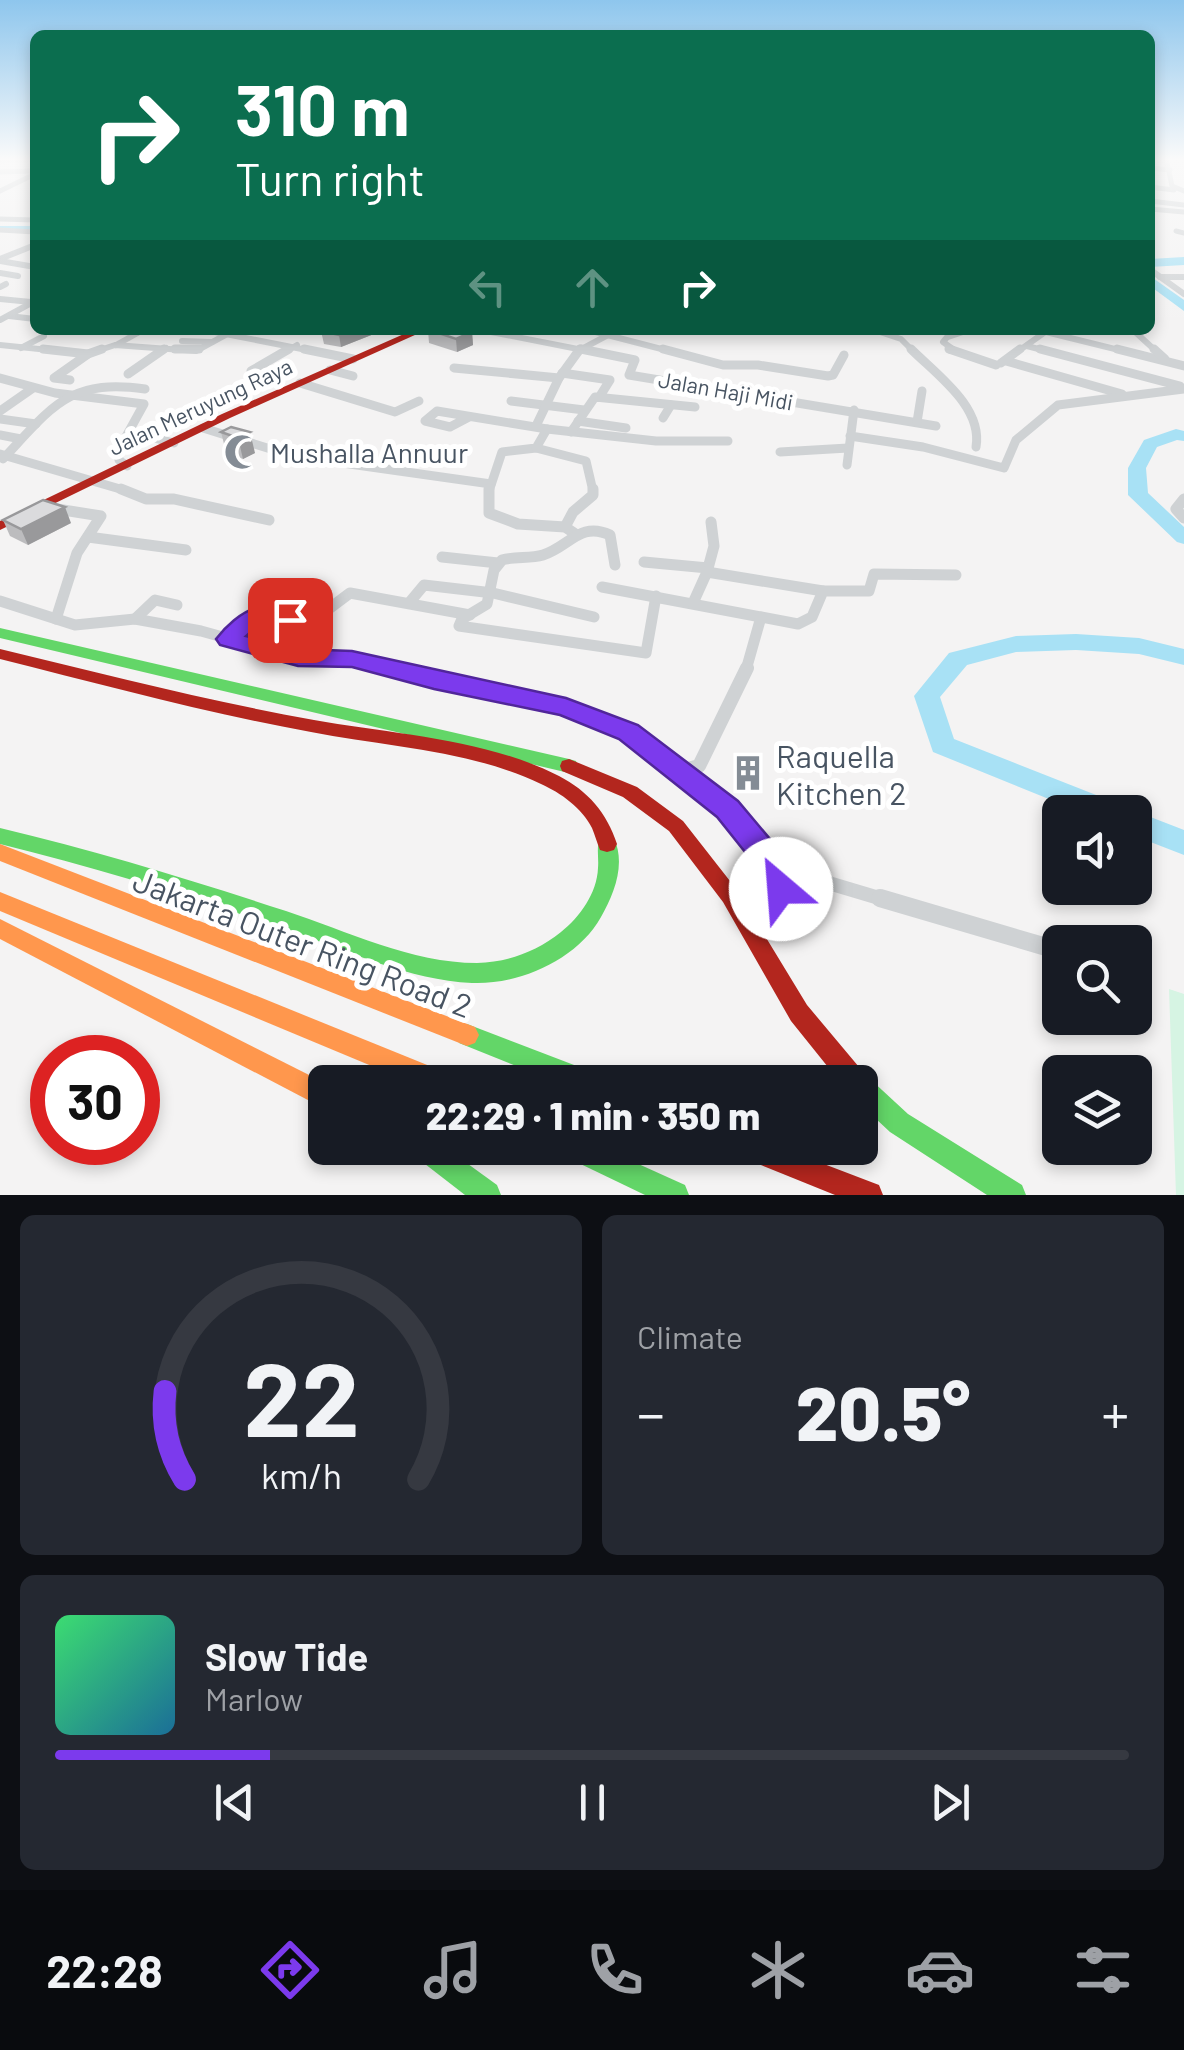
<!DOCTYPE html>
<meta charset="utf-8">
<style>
:root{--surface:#171b24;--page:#242831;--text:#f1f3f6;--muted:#9ea1a6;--line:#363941;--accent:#7c3aed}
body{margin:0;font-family:Barlow,sans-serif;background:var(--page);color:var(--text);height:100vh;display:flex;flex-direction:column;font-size:38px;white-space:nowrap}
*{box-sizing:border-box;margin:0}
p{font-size:32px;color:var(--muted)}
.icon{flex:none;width:55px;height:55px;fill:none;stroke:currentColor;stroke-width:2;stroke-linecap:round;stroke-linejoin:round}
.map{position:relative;height:1195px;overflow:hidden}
.side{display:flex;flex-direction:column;gap:20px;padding:20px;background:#0d0f14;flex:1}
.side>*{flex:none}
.guide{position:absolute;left:30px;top:30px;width:1125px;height:305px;border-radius:15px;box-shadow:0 5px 15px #0003;background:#0b6e4f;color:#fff;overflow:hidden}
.buttons{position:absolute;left:1042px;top:795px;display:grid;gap:20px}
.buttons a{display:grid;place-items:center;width:110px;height:110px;border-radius:15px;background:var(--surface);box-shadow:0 5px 15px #0003;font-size:50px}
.speed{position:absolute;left:30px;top:1035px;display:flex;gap:20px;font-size:50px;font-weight:700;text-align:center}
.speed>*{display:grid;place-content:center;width:130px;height:130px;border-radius:50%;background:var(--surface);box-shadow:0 5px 15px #0003;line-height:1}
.speed .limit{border:15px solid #d22;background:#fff;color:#111}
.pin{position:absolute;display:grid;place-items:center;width:85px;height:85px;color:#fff;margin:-42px;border-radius:20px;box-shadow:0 5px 15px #0006}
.me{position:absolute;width:110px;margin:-55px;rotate:333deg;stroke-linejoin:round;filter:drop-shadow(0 0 8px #0008)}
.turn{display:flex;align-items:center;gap:35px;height:210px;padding:0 40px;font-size:45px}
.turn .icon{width:130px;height:130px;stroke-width:2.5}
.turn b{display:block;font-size:70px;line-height:85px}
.lanes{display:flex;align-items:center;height:95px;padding:0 40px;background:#0003;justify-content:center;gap:50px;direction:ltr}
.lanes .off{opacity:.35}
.big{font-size:75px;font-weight:800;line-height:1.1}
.side .widget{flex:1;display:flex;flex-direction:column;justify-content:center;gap:15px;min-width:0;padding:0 35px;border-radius:15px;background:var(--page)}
.side .dial{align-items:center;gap:0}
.dial svg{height:260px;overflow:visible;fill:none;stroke:var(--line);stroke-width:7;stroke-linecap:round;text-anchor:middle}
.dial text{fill:var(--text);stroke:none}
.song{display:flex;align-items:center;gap:30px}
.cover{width:120px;height:120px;border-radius:15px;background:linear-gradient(135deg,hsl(140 70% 55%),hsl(200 70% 35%))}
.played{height:10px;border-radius:5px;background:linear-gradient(90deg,var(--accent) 20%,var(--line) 20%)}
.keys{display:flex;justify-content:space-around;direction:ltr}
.heat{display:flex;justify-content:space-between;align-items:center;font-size:55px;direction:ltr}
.side .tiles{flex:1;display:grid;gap:20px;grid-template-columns:1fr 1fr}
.widget:last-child{grid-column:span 2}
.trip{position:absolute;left:308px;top:1065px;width:570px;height:100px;border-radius:15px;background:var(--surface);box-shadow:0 5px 15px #0003;font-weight:800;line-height:100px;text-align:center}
.tabs{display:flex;height:160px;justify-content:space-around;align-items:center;background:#090b0e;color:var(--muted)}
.tabs .icon{width:70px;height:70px}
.tabs .selected{color:var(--accent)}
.tabs b{font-size:45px;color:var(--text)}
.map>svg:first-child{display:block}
.green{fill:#d6f4e3}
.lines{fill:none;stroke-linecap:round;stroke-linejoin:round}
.river{fill:#a8e1f5;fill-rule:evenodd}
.street-far5{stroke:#cfd2d4;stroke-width:5}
.street-far4{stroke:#cfd2d4;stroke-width:6}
.street-far3{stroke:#cfd2d4;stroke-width:9}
.street-far2{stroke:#cfd2d4;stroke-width:11}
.street-far1{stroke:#cfd2d4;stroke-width:14}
.street{stroke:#cfd2d4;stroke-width:18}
.fast{fill:#63d668;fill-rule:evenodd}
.slow{fill:#ff974d;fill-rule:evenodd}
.jam{fill:#b3261e;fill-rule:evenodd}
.wall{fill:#bcbcbe}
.shaded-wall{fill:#99999b}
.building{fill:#dbdbdd;stroke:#99999b;stroke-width:2.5}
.route{fill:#7c3aed;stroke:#51269a;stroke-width:2.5}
.labels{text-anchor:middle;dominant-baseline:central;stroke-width:10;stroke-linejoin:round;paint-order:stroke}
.far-street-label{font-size:22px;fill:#485462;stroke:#fff}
.poi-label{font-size:28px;fill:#485462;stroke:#fff;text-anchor:start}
.near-poi-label{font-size:32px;fill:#485462;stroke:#fff;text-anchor:start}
.near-street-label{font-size:32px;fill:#485462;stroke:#fff}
</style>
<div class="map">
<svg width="1184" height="1195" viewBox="0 0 1184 1195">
<rect width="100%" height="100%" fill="#f4f3f3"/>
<polygon class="green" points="1169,989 1184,994 1184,1195 1176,1195"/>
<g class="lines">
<g class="river">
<rect x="0" y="226" width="35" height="6"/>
<polygon points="1184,257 1184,265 1150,267 1150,259"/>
<polygon points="1150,276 1184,300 1184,311 1150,286"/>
<polygon points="1176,429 1184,431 1184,441 1177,440 1157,447 1146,468 1148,493 1184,527 1184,544 1177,542 1128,495 1128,468 1144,440"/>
<polygon points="1076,634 1139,638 1184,649 1184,665 1139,654 1076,650 1016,652 967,665 940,697 954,739 1119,804 1123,812 1081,812 933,752 914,696 949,653 1016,636"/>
<polygon points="1135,811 1184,830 1184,855 1135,836 1135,812 1132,812"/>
</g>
<g class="street-far5">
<polyline points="1166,158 1172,186 1184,191"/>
<polyline points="0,161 35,159"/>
<polyline points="1150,168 1170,170"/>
<polyline points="0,172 31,171"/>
<polyline points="1150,187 1174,190"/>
<polyline points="0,191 35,174"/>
<polyline points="1150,201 1184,205"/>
<polyline points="1150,209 1184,212"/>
<polyline points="0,219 35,220"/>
<polyline points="0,230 35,232"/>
<polyline points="1176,231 1184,233"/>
</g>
<g class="street-far4">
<polyline points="0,259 35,245"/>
<polyline points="0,261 35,267"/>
<polyline points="1152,271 1184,294"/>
<polyline points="0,273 18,276"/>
<polyline points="1160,277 1184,277"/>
<polyline points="0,287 6,284"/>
<polyline points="0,299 31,302"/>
<polyline points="9,316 35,319"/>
<polyline points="0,320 35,301"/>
<polyline points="205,330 317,352"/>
<polyline points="481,330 593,352"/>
<polyline points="588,330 673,352"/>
<polyline points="874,330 901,339 914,352"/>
<polyline points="953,330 943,342 957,352"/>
<polyline points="1133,330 1157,352"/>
<polyline points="112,331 137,333"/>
<polyline points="1046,332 1127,352"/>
<polyline points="948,337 969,330"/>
<polyline points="182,341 212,342"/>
<polyline points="0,345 68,352"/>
<polyline points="116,345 143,330"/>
<polyline points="1027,346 1050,352"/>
<polyline points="21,348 44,336"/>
<polyline points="94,352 115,345 196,351 229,333"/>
<polyline points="160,352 166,348"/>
<polyline points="285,352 297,345"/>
<polyline points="576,352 608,335"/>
<polyline points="1017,352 1048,330"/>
</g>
<g class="street-far3">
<polyline points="43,349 88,354 102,349"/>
<polyline points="175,349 199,349"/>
<polyline points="304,349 353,359"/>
<polyline points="581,349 635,360 629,375 936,426"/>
<polyline points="663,349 723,365 758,365 828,376 833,375 844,355"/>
<path d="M911,349C937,375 983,407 976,447"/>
<polyline points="949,349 996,365"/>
<polyline points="1040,349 1180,386"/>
<polyline points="1117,349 1184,366"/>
<polyline points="1154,349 1165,359"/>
<polyline points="1006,361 1122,394"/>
<polyline points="1001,363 1020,349"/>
<polyline points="454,368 559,378"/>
<polyline points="330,370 353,376"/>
<polyline points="251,371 289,349"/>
<polyline points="562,373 610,380 600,396"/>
<polyline points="128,374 164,349"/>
<polyline points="0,378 55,393 144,404 118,451 119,460 127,466"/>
<polyline points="70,380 54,378 88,354"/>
<polyline points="300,383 395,412 419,401"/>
<polyline points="511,401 584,410"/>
<polyline points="0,411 33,388"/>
<polyline points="469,417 450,427 425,421 437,411 547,429 536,448 502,452 489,491"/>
<polyline points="663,418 671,405"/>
<polyline points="0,419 36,424"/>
<polyline points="578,421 626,428"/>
<polyline points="917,422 922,391"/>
<polyline points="536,426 559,378 580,349"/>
<polyline points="203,428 293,456 491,484"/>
<polyline points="547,429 656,441 728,441"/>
<polyline points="571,432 595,397 695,407"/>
<polyline points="0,435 21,439"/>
<polyline points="146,436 174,443"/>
<polyline points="850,436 923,447 1004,468 1016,440 1058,405 1184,389"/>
<polyline points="536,448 586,461 593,491"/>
<polyline points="780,452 848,448"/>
<polyline points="0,454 127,491"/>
<path d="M3,459C52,407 69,378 145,389"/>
<polyline points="847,465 854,410"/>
</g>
<g class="street-far2">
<polyline points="121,489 146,499 174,499 269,520"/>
<polyline points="489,489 489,513 518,524 565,527 574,533"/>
<polyline points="1184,499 1176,509 1184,518"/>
<polyline points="711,522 714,546 707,572 823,591"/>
<polyline points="565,527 573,512 593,495 593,489"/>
<polyline points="88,537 186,550"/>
<polyline points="442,557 498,563"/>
<polyline points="644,562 708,568"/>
<path d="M615,565L610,535C580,521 569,547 543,555C530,559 515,556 502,560L494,570L487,604L462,619L459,626L646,653L656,596"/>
<polyline points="602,587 798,624 812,617 823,591 869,591 874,574 956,575"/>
<polyline points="0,601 75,625 135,619 201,631 298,658 352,659 400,670"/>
<polyline points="409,603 424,585 493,593 594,617"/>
<polyline points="693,603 707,572"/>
<polyline points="56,619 77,553 101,516 57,509"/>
<polyline points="135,619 155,600 177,605"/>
<polyline points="228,639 256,615 314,620 350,593 470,615"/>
<polyline points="746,670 761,617"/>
</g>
<g class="street-far1">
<path d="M389,668L596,717C669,753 726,803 775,867"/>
<polyline points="681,771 699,766 747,668"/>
<polyline points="781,889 775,867 889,901"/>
</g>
<polyline class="street" points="880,898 1060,951"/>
<g class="fast">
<polygon points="0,628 569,759 576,761 578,766 576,771 569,773 0,638"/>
<path d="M0,828C97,851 191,880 286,911C347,931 411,963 477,963C508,962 536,952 561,932C580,917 597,893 598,868C599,857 596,848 600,838L607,836L614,838C626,865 614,894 601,917C577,960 519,985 472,983C409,980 349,951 290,931C195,898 98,868 0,844Z"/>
<polygon points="467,1024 595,1073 598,1082 556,1082 459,1043 455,1035 459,1027"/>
<polygon points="860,1075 869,1078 908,1114 1022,1185 1026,1195 987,1195 890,1132 860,1104 860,1082 849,1082 851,1078"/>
<polygon points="412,1148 446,1148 497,1185 501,1195 465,1195 416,1157"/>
<polygon points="562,1148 603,1148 685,1185 689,1195 645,1195 566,1157"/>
</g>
<g class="slow">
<polygon points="0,844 475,1027 479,1035 475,1043 467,1046 0,861"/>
<polygon points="0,892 447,1073 450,1082 410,1082 0,911"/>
<polygon points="0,919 325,1083 325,1109 0,939"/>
</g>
<g class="jam">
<polygon points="413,330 426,330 230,418 0,530 0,521 222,414"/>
<path d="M0,649C104,674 208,701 314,720C393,734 487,739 559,776C588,791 607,813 617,844L614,850L607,852L600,850C597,843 595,835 592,828C582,808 561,793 541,784C471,750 387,747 311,732C207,713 103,685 0,659Z"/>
<polygon points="569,759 637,787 683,821 737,890 807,1005 864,1073 867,1082 864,1091 860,1092 860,1082 840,1082 791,1021 723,902 669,831 623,797 562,771 560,766 562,761"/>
<polygon points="737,1148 782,1148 879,1185 883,1195 835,1195 741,1157"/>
</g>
</g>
<g class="wall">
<polygon points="324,330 379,330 379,332 341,347 324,344 321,331"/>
<polygon points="428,330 472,332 473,345 457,352 429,343"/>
<polygon points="231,427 255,453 243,459 226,452 221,432"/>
<polygon points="3,520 71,523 28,545 10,536"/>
</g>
<g class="shaded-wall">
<polygon points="352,330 379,330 379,332 341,347 339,335"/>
<polygon points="472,332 473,345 457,352 456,339"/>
<polygon points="250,432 255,453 243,459 238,438"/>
<polygon points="65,507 71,523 28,545 21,529"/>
</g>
<g class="building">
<polygon points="324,330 352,330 339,335 321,331"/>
<polygon points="430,330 467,330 472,332 456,339"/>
<polygon points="231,427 250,432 238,438 221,432"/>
<polygon points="43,500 65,507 21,529 3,520"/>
</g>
<linearGradient id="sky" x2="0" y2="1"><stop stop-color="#8ec6ed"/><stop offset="0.49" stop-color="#fafafa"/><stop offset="1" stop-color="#fafafa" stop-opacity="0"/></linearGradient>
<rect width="1184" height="325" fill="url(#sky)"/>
<path class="route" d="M256,608L298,615L301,620L290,628L261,623L246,636L298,649L352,651L566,698L638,725L738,801L786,858L797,889L792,899L781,903L770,899L761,872L717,817L619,739L560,715L434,689L352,667L298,666L220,645L216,639C225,627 241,612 256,608Z"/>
<defs>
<symbol id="mosque-bare" viewBox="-9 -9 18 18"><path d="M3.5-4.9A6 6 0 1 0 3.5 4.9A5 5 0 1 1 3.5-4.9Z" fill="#848c95" stroke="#fff" stroke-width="2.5" paint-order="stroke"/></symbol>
<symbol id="building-bare" viewBox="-9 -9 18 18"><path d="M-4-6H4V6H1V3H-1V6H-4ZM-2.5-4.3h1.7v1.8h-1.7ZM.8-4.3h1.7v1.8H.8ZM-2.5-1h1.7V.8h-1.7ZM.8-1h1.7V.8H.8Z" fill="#848c95" stroke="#fff" stroke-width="2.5" paint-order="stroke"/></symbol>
</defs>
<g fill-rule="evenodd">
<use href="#mosque-bare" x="217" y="427" width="50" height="50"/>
<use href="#building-bare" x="723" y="748" width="50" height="50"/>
</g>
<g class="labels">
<g class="far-street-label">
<text transform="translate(726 390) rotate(10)">Jalan Haji Midi</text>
<text transform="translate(200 406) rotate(-25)">Jalan Meruyung Raya</text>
</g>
<g class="poi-label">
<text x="270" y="452">Mushalla Annuur</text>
</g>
<g class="near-poi-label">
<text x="776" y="755">Raquella<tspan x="776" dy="37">Kitchen 2</tspan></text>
</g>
<g class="near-street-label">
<text transform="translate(303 942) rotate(21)">Jakarta Outer Ring Road 2</text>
</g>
</g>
</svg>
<div class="buttons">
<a><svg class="icon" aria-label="sound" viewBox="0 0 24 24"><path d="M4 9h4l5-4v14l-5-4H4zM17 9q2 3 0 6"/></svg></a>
<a><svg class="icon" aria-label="search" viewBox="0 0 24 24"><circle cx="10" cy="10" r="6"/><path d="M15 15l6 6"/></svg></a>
<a><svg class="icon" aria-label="layers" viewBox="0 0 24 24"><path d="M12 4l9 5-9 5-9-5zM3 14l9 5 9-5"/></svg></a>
</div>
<div class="speed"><div class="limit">30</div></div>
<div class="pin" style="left:290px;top:620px;background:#d93025"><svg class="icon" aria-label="arrive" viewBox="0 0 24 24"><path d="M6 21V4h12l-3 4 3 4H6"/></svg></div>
<svg class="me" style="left:781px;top:889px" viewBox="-20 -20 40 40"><circle r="19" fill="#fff"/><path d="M0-13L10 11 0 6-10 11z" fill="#7c3aed"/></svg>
<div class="trip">22:29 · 1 min · 350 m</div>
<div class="guide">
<div class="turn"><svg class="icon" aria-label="right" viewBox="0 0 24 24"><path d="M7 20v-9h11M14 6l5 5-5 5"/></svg><div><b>310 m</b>Turn right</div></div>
<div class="lanes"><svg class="icon off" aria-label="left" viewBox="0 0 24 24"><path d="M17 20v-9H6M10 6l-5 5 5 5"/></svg><svg class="icon off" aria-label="ahead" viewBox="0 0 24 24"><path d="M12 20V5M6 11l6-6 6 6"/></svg><svg class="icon" aria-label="right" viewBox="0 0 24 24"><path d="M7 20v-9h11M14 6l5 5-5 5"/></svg></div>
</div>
</div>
<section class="side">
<div class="tiles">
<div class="widget dial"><svg viewBox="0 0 100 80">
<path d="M14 69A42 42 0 1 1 86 69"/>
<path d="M14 69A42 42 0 0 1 8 42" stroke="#7c3aed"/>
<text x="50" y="56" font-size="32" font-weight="700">22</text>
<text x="50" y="72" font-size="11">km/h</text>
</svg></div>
<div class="widget"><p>Climate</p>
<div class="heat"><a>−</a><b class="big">20.5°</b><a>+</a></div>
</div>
<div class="widget">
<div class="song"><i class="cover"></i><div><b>Slow Tide</b><p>Marlow</p></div></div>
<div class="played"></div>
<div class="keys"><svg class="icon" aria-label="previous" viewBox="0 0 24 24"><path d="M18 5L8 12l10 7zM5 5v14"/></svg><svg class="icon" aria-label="pause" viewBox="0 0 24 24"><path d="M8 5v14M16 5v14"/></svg><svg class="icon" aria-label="next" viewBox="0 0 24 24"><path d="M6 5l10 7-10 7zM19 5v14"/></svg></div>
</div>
</div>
</section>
<nav class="tabs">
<b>22:28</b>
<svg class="icon selected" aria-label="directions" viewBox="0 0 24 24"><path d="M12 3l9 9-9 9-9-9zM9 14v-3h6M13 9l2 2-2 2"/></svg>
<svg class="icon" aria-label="music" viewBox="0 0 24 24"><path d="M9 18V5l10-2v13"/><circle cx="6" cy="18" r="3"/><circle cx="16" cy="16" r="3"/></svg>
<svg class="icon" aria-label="phone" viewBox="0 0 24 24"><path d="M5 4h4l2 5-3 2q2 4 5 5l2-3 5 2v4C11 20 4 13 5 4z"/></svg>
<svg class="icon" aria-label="climate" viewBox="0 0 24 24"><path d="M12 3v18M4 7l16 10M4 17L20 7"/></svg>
<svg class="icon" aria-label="car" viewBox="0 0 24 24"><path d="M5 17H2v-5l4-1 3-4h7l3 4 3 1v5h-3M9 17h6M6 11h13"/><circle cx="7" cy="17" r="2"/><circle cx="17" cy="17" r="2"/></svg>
<svg class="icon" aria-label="filters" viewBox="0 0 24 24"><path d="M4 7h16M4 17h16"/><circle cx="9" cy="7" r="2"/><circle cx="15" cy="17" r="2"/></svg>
</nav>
